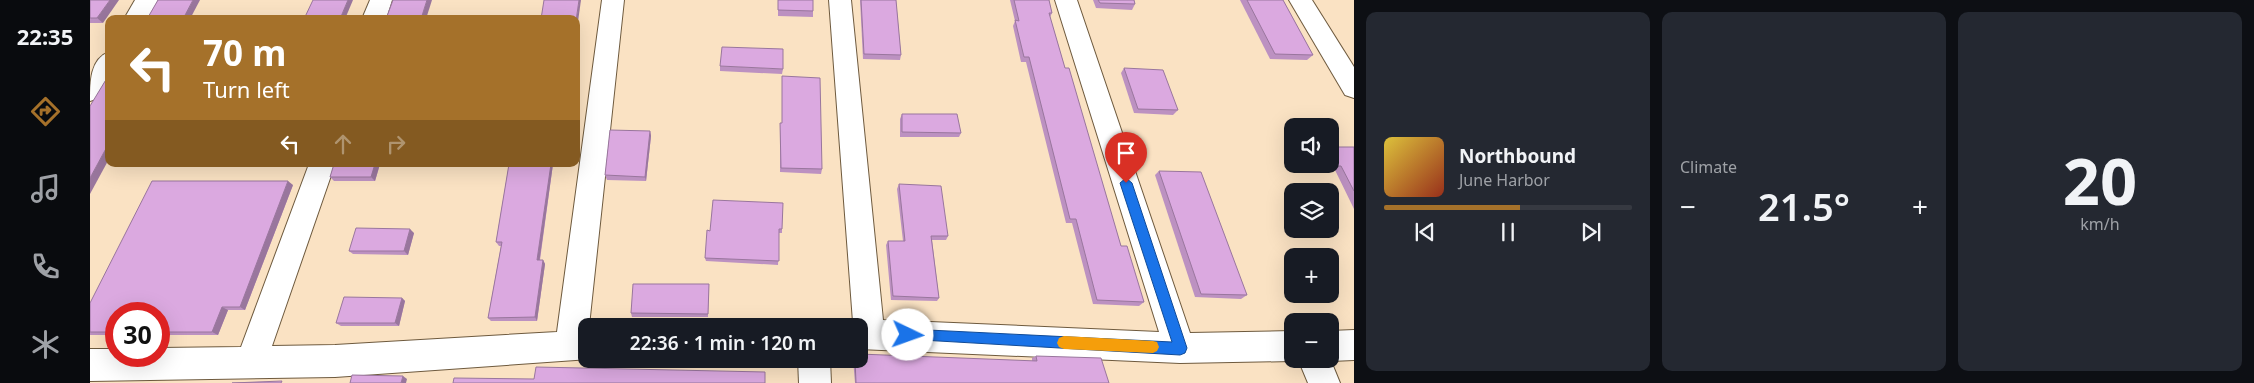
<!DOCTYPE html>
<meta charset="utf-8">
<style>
:root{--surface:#171b24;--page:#242831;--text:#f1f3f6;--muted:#9ea1a6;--line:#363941;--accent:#a5712a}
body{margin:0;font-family:"Noto Sans",sans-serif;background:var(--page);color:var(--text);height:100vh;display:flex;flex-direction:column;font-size:19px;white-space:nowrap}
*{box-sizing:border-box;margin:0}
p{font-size:16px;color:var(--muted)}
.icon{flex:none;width:28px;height:28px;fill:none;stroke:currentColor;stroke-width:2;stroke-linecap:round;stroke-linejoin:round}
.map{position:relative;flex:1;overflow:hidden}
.side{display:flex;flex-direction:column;gap:12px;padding:12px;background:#0d0f14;width:900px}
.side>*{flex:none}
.guide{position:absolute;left:15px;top:15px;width:475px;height:152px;border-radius:10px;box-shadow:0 5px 20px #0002;background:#a5712a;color:#fff;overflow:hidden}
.buttons{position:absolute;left:1194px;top:118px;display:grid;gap:10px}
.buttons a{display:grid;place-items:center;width:55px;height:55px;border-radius:10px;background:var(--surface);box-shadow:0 5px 20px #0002;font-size:25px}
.speed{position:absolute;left:15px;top:302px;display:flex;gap:10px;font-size:25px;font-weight:700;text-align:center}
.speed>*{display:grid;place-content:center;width:65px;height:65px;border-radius:50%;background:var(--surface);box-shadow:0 5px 20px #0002;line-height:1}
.speed .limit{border:8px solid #d22;background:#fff;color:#111}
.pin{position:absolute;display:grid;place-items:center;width:42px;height:42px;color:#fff;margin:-51px -21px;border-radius:50% 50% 50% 0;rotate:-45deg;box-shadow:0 0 5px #0007}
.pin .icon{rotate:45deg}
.me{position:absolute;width:55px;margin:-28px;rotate:93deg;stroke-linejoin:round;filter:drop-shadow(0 0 4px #0008)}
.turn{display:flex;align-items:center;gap:18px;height:105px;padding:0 15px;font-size:22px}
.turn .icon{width:65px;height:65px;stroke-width:2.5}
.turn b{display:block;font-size:35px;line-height:42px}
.lanes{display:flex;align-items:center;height:48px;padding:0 15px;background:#0003;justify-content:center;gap:25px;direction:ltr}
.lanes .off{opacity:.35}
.big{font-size:38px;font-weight:600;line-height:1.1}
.side .widget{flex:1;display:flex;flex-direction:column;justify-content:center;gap:8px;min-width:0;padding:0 18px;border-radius:10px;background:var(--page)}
.side .dial{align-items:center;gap:0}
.dial b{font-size:65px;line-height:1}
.song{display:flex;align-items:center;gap:15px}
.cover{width:60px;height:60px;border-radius:8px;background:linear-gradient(135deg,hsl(50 70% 55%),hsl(10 70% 35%))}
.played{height:5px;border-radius:2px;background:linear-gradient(90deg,var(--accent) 55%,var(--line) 55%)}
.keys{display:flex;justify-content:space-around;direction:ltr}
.heat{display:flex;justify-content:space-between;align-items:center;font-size:28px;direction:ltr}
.side .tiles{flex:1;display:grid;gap:12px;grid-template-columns:repeat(3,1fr)}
.trip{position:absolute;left:488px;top:318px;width:290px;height:50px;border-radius:10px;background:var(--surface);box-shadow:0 5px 20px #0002;font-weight:600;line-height:50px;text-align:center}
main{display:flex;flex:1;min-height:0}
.menu{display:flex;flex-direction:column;width:90px;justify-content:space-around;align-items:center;background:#090b0e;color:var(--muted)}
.menu .icon{width:35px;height:35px}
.menu .selected{color:var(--accent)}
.menu b{font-size:22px;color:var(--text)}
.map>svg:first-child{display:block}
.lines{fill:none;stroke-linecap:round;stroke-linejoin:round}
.minor-casing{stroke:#6e5a3e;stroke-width:2}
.minor{fill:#fff;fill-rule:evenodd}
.wall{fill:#bc91c1}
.shaded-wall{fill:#99769d}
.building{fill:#dba9e0;stroke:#99769d}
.route{fill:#1a73e8;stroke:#114b97}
.slow{fill:#f59e0b}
</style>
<main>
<nav class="menu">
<b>22:35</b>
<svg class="icon selected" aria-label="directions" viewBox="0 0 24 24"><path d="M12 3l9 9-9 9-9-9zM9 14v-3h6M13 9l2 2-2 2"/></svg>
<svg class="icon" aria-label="music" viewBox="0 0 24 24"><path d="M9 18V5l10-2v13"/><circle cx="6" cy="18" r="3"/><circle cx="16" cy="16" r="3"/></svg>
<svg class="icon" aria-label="phone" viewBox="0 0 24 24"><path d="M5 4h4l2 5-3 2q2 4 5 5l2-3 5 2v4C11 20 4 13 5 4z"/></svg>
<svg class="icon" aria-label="climate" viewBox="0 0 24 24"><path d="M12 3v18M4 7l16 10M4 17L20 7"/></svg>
</nav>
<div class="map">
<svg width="1264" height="383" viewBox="0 0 1264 383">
<rect width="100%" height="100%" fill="#fae2c3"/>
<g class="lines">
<defs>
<g id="minor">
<polygon points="45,0 68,0 58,19 34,19"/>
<polygon points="280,0 302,0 296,19 272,19"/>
<polygon points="512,0 534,0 499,326 496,326 496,359 500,359 245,377 0,381 0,349 26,349 26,356 69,356 69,348 151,347 219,164 245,164 182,346 245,345 467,332"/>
<polygon points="739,0 761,0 793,320 1069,332 965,0 987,0 1100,333 1202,331 1202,359 1208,359 1202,361 1090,363 769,349 769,326 757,326 763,322"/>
<polygon points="1199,0 1222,0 1264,67 1264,98 1255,95"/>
<path d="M19,52V82L9,98L0,101C0,82 0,59 19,52Z"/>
<polygon points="1264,330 1264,360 1241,361 1250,383 1218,383 1208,359 1240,359 1240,331"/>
<polygon points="708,359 740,359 741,383 709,383"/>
</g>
</defs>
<use href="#minor" class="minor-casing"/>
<use href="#minor" class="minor"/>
</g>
<g class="wall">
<polygon points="0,0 13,23 0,23"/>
<polygon points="688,0 723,0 723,17 688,16"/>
<polygon points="770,0 806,0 811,55 810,60 773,59"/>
<polygon points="920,0 959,0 962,13 960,17 975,68 1031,246 1054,302 1049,306 1003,304 982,223 976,223 936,62 931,62 923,26 925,21"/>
<polygon points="1003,0 1044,0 1045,4 1042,10 1006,8"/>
<polygon points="1150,0 1193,0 1223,55 1217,60 1180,59"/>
<polygon points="630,66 693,69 692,74 630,71"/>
<polygon points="1034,68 1088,110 1083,115 1044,113 1031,73"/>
<polygon points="692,76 732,169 731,174 690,172 690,123 692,123"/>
<polygon points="812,114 871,133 869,137 810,137 810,119"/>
<polygon points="560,131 561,136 556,181 517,180 515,175"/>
<polygon points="1264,147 1264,209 1245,170 1225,170 1222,164 1240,164"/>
<polygon points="290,164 285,181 244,181 240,177"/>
<polygon points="419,164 463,164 450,260 453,260 455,264 447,321 401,321 398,318 411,246 409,246 406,242"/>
<polygon points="1069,171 1157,295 1151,299 1105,297 1065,175"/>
<polygon points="809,184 858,236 856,240 842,240 849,298 847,301 801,300 796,245 798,241 813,241 807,189"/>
<polygon points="203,185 155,310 138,310 128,335 69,335 69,314 26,314 26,335 0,335 0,303"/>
<polygon points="692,229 692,233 689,233 688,265 616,261 615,258 620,231"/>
<polygon points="324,233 318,255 263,254 259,251"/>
<polygon points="619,284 618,317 542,317 541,313"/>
<polygon points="312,298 315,301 309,326 251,326 246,323"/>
<polygon points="946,356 1019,383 765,383 763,359 942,361 942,358"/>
</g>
<g class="shaded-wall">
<polygon points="20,0 29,0 13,23 7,18"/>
<polygon points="103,0 110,0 100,19 93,19"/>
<polygon points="258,0 263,0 255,19 250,19"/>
<polygon points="337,0 342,0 336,19 331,19"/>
<polygon points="489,0 491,0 486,36 486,21"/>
<polygon points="560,131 561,136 556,181 555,177"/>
<polygon points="19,143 19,159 0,194 0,178"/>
<polygon points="285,164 290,164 285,181 281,177"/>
<polygon points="461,164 463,164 449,264 447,260"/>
<polygon points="198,181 203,185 155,310 150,307"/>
<polygon points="320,229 324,233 318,255 314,251"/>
<polygon points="453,260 455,264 447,321 445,317"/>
<polygon points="312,298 315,301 309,326 305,323"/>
<polygon points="132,307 138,310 128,335 122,332"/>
<polygon points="313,376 317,379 316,383 311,383"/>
</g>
<g class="building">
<polygon points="0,0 20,0 7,18 0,18"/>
<polygon points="68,0 103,0 93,19 57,19"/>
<polygon points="223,0 258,0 250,19 214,19"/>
<polygon points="303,0 337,0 331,19 296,19"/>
<polygon points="454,0 489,0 486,21 486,19 451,19"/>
<polygon points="688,0 723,0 723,11 688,10"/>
<polygon points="771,0 806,0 811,55 774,54"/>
<polygon points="924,0 959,0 962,13 959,13 975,68 979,68 1031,246 1037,246 1054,302 1007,300 986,219 980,219 939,57 934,57 925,20 929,21"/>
<polygon points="1008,0 1044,0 1045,4 1010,3"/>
<polygon points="1157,0 1193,0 1223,55 1185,54"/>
<polygon points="632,47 693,49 693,69 630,66"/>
<polygon points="1034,68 1073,70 1088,110 1048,109"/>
<polygon points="692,76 730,78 732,169 691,168 690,123 692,123"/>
<polygon points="17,78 19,78 19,143 0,178 0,106"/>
<polygon points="812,114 867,114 871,133 812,132"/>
<polygon points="520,130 560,131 555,177 515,175"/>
<polygon points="1240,147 1264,147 1264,191 1251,166 1231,166 1230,164 1240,164"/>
<polygon points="244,164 285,164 281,177 240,177"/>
<polygon points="419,164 461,164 447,260 453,260 445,317 398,318 412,242 406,242"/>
<polygon points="1069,171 1111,172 1157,295 1111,294"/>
<polygon points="62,181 198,181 150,307 132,307 122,332 69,332 69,314 26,314 26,332 0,332 0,303"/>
<polygon points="809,184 851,186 858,236 841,236 849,298 803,296 798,241 815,241"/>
<polygon points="623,200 693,203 692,229 689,229 689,261 615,258 617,230 620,231"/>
<polygon points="266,228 320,229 314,251 259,251"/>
<polygon points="543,284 619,284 618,314 541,313"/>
<polygon points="254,297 312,298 305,323 246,323"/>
<polygon points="769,354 947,361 946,356 1011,358 1019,383 766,383 765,359 769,359"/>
<polygon points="446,367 675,372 675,383 363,383 364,378 444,379"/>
<polygon points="262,375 313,376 311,383 260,383"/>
<polygon points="192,381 191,383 142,383"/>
</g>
<polygon class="route" points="1036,178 1042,183 1097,348 1095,353 1090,355 814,339 812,335 814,331 818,329 1082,342 1030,183"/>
<polygon class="slow" points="974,336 1063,341 1067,342 1069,347 1067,351 1063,353 974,349 969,347 967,343 969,338"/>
</svg>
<div class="buttons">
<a><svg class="icon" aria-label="sound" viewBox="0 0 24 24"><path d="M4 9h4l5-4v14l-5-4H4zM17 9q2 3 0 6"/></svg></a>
<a><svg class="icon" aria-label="layers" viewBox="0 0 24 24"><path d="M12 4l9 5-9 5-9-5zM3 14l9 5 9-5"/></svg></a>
<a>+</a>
<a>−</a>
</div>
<div class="speed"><div class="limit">30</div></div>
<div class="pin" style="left:1036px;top:183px;background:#d93025"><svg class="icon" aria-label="arrive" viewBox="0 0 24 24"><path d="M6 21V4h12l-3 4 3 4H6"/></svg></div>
<svg class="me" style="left:818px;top:335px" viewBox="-20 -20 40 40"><circle r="19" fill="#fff"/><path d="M0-13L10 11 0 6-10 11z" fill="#1a73e8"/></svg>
<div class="trip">22:36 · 1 min · 120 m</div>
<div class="guide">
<div class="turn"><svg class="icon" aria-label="left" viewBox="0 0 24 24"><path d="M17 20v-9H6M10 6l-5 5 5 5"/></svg><div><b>70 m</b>Turn left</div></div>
<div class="lanes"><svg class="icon" aria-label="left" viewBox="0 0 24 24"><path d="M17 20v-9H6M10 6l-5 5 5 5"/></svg><svg class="icon off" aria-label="ahead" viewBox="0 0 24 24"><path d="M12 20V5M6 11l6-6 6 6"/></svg><svg class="icon off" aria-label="right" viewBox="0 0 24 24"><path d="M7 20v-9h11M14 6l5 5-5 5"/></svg></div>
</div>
</div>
<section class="side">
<div class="tiles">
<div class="widget">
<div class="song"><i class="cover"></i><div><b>Northbound</b><p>June Harbor</p></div></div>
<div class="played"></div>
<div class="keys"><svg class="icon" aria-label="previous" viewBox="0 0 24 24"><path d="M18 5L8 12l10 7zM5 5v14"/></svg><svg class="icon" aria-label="pause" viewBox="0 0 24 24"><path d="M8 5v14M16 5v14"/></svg><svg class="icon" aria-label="next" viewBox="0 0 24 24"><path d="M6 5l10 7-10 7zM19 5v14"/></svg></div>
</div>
<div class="widget"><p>Climate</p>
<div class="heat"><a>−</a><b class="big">21.5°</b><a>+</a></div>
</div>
<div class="widget dial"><b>20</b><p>km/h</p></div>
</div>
</section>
</main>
